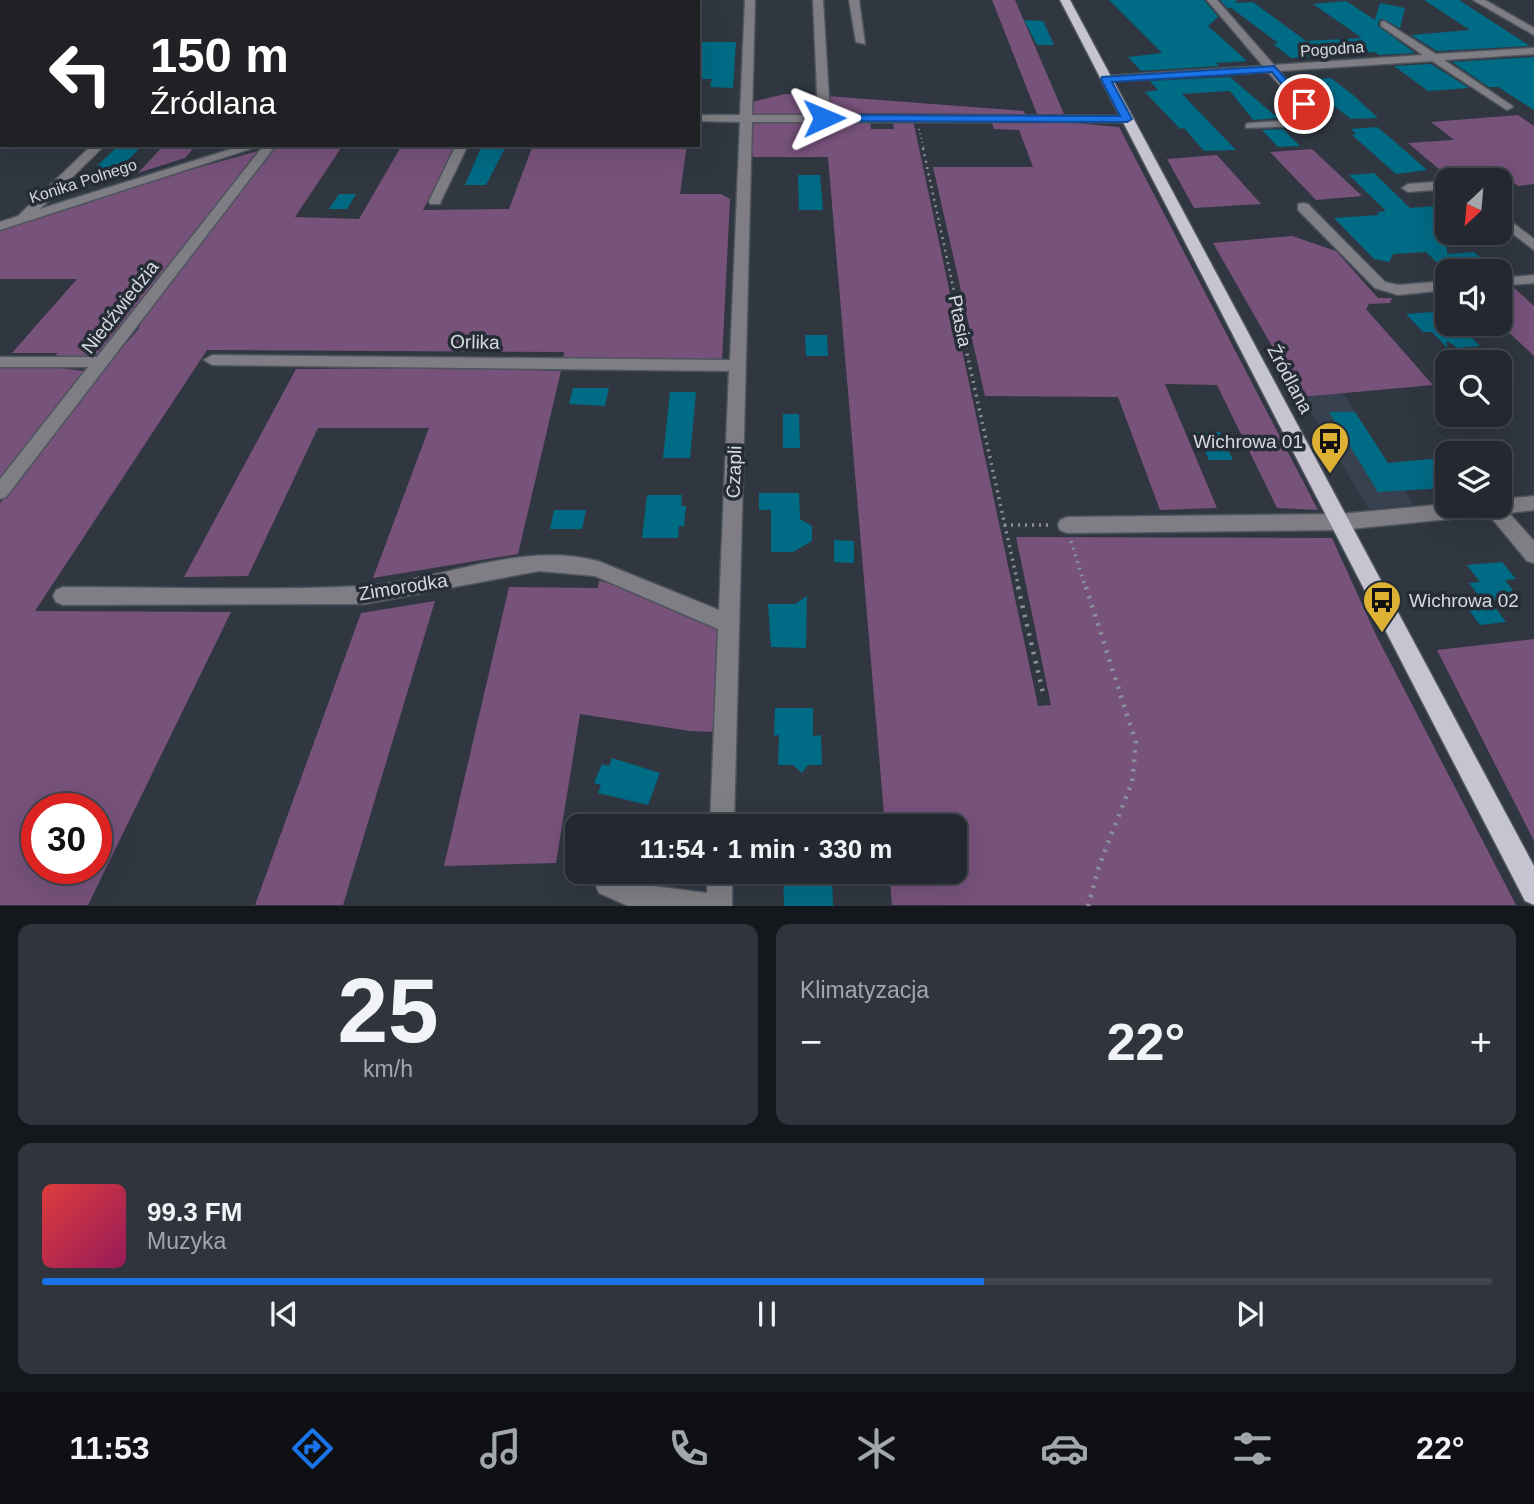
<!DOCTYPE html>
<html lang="pl">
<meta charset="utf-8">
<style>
:root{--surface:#242931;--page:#30353d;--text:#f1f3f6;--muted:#a3a6ab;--line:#41454d;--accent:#1a73e8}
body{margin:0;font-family:Helvetica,sans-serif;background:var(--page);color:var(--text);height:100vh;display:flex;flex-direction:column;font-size:26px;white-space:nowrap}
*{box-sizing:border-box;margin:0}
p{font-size:23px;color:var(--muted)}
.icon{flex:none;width:38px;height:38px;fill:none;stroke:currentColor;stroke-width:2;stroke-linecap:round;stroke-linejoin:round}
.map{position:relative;height:906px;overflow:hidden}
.panel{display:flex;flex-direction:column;gap:18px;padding:18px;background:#14171b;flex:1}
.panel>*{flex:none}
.banner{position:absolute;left:0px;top:0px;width:700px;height:147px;box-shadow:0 7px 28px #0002,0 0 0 2px var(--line);background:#202124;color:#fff;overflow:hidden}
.needle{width:46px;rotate:206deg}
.tools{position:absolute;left:1435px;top:168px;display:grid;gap:14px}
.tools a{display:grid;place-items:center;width:77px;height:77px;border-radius:14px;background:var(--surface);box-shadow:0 7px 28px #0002,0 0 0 2px var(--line);font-size:35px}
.speed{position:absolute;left:21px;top:793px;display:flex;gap:14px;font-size:35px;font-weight:700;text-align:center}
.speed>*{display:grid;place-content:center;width:91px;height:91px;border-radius:50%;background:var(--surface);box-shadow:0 7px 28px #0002,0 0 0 2px var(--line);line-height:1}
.speed .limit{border:10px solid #d22;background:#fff;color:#111}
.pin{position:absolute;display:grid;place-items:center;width:60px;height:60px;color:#fff;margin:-30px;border:4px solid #fff;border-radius:50%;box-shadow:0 2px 7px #0007}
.me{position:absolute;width:77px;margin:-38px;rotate:89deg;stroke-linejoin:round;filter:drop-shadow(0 0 5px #0008)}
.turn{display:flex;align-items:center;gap:24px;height:147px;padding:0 35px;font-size:32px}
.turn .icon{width:91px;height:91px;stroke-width:2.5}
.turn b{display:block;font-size:49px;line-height:60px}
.big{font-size:52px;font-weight:800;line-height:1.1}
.panel .card{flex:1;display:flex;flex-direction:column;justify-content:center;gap:10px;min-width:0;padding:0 24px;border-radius:14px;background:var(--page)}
.panel .dial{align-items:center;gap:0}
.dial b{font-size:91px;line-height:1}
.song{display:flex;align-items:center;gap:21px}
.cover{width:84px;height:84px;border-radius:10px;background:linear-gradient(135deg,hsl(0 70% 55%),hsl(330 70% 35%))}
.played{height:7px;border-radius:4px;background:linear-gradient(90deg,var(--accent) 65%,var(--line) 65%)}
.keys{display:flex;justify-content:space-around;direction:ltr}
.heat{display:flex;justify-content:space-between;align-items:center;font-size:38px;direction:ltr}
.panel .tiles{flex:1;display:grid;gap:18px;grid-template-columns:1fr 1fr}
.card:last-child{grid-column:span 2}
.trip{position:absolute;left:565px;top:814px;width:402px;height:70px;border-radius:14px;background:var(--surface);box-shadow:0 7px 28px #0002,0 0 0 2px var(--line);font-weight:800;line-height:70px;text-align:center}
.dock{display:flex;height:112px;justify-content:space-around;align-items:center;background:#0e1014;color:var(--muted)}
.dock .icon{width:49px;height:49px}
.dock .active{color:var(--accent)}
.dock b{font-size:32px;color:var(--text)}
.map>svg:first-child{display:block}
.built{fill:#374150}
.green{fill:#77527b;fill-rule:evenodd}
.building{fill:#006b85}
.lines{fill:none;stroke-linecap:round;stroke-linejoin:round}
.minor-casing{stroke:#4e545e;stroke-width:3}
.major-casing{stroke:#4e545e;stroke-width:3}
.path-far3{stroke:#8a9098;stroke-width:2;stroke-dasharray:1 3.5;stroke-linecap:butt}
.path-far2{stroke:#8a9098;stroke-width:2.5;stroke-dasharray:2 4.5;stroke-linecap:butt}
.path-far1{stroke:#8a9098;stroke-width:3.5;stroke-dasharray:2 5;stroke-linecap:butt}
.path{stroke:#8a9098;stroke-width:4.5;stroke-dasharray:2.5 7;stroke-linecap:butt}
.minor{fill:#7e7e84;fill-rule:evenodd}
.major{fill:#c5c4d0;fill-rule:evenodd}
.route{fill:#1a73e8;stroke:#114b97;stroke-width:2}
.labels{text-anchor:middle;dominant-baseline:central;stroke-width:7;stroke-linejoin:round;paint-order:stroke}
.far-street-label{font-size:16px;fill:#d5dae0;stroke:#262d36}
.street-label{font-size:19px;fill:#d5dae0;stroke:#262d36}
.poi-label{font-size:19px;fill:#d5dae0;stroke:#262d36;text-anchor:end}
</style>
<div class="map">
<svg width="1534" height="906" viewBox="0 0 1534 906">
<rect width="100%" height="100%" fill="#303741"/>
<polygon class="built" points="1343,393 1414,505 1369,509 1301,397"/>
<g class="green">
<polygon points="992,0 1015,0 1064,114 1037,114"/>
<path d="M785,94L819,95V111C806,118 762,118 748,112V103Z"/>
<polygon points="827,96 1024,111 1025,114 831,113"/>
<polygon points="1518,115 1534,126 1534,184 1518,186 1506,176 1452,180 1408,143 1454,140 1431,122"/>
<polygon points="913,120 1038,706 1051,705 1016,537 1332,538 1376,635 1516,905 892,905 889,872 956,872 956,826 885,826 828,157 753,157 749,128 757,121 870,121 871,129 894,129 893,121"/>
<polygon points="991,120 1040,120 1119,127 1318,510 1277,508 1217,385 1165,384 1217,508 1160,510 1118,397 985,396 933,167 1033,167 1019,130 994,129"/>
<polygon points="164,145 196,145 185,158 138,173"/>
<path d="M273,145H343L295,217L359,219L402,145H456L423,210L509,209L533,145H687L680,194H721L730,199L722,361L563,360L564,352L207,350L35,611L231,612L88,905H0V503L97,375L138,330L144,314ZM37,808H96V868H37Z"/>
<polygon points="1312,149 1362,196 1316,200 1270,152"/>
<polygon points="261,150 104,353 89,358 55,358 57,353 12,353 77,279 0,279 0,229 132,186"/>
<polygon points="1217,155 1261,204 1194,208 1167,159"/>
<polygon points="1292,236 1336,251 1378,298 1392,298 1390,303 1369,304 1366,309 1433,385 1301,397 1213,243"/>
<polygon points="1513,287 1534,306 1534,356 1500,324 1500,289"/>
<polygon points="0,367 50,367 85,371 0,483"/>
<polygon points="451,368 561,371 518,554 373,578 429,428 318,428 248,576 184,577 296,369"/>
<polygon points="599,581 623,586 716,627 721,638 717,732 690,731 580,714 556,863 444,866 509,587 598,588"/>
<polygon points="435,601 343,905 255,905 361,613"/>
<polygon points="1534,639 1534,841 1437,650"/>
</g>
<g class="building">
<polygon points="1109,0 1204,0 1218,17 1208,26 1247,61 1216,63 1219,66 1141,71 1128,57 1162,53"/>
<polygon points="1220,0 1238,0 1234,3 1253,2 1306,41 1362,38 1313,4 1346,1 1375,20 1380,3 1405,8 1400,28 1383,19 1379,20 1378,26 1415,53 1379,55 1375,52 1291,58 1273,44 1278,43 1230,7 1228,9"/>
<polygon points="1424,0 1459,0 1530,46 1437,51 1411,35 1470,30"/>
<polygon points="1024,20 1043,21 1054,45 1037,45"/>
<polygon points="698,42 736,42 733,88 710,87 712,79 698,79"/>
<polygon points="1534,57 1534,110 1498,87 1489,87 1452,62"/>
<polygon points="1431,64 1469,88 1428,91 1394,66"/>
<polygon points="1230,77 1278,118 1253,120 1230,91 1182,94 1236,150 1204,151 1184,128 1180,129 1145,92 1158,90 1150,81"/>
<polygon points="1331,78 1353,95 1378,118 1351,119 1301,80"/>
<polygon points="1377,127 1394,141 1427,170 1396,174 1352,135 1356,134 1351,129"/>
<polygon points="1283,129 1300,146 1278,147 1262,130"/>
<polygon points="119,145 143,145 119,169 95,168"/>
<polygon points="482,145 506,146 486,185 465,185"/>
<polygon points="1374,173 1410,208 1437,206 1447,215 1447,254 1474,252 1493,269 1447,272 1426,252 1393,254 1389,262 1374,259 1334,218 1379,215 1377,212 1386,211 1349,175"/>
<polygon points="798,175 820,175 823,210 799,210"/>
<polygon points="339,194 356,194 347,209 329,209"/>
<polygon points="1447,311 1447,324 1458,324 1480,346 1458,348 1447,341 1447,348 1432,332 1423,332 1406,314"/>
<polygon points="805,335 827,335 828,356 806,356"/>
<polygon points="573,388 609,388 605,406 569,404"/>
<polygon points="670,392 696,392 690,458 663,458"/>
<polygon points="1329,412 1355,412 1388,463 1440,458 1447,466 1447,488 1378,492"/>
<polygon points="783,414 799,414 800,448 783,448"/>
<polygon points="1196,432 1220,432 1233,460 1209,460"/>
<polygon points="759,493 799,493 800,519 812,526 812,541 793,552 771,552 771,510 759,510"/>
<polygon points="647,495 682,495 681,506 686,506 684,526 679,526 678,538 642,538"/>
<polygon points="554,510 586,510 582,529 550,529"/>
<polygon points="834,540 854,541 854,563 834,562"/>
<polygon points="1502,562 1516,579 1505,580 1519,598 1490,601 1506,622 1480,625 1464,603 1483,601 1469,583 1480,582 1467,565"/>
<polygon points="807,596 806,648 771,647 768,604 795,604"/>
<polygon points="775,708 813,708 813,736 821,735 822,765 808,765 802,773 793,765 778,765 779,735 774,736"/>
<polygon points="612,758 660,773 648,805 598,793 601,785 594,783 602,764 609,766"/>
<polygon points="783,872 832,872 833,906 784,906"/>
</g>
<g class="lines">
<defs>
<g id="minor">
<polygon points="147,0 157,0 145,2"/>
<polygon points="245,0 255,0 243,2"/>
<polygon points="377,0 387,0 376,2"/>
<polygon points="438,0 448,0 436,2"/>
<polygon points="496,0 506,0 495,2"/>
<rect x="583" y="0" width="10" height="2"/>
<rect x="678" y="0" width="10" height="2"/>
<path d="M745,0H755L752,115H818L813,0H823L830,115L1127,116L1133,119L1127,122H752L734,826H710L718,629L595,576L539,571L364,604L63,605L56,602L53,596L56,590L63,587C162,587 263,591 361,586C440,582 519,540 598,561L719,610L729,371L212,365L204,360L212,355L730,360L740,122L698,121V115H740Z"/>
<polygon points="849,0 859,0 865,44 856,42"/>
<polygon points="1207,0 1217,0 1274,65 1423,55 1381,26 1381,22 1384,21 1436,54 1534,48 1534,54 1444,60 1511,105 1513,107 1507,110 1432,61 1279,71 1322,120 1322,124 1318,125 1246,128 1246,124 1250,123 1309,119 1268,72 1102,81 1102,77 1106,76 1263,66"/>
<polygon points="1473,0 1485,0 1534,28 1534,35"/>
<polygon points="0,114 2,114 0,121"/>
<polygon points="92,145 105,145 40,209 244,145 263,145 0,230 0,222 18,216"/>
<polygon points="264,145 276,145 6,497 0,499 0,479 88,367 0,367 0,357 97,357"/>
<polygon points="456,145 468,145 441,201 440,204 430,204 429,201"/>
<polygon points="1447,181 1447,189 1408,192 1402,188 1408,184"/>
<polygon points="1303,203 1308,204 1385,282 1398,285 1447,281 1447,290 1398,295 1375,288 1298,210 1298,204"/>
<polygon points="1500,213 1534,239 1534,250 1500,224"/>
<polygon points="1534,275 1534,283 1500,286 1500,278"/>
<polygon points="1534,496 1534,510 1509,513 1534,541 1534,563 1527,561 1489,515 1340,530 1067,533 1060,530 1058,525 1060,520 1067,517 1340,514 1447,504 1500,506 1500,499"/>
<polygon points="608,872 645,885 707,893 708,872 732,872 732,906 628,906 599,893 595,884 599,875"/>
</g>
<polygon id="major" points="1060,0 1070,0 1534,866 1534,905 1525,901"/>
</defs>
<use href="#minor" class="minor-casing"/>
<use href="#major" class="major-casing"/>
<polyline class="path-far3" points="919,129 924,150"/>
<polyline class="path-far2" points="923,148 965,342"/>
<g class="path-far1">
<polyline points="964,340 1019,589"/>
<polyline points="1004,525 1050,525"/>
<polyline points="1071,541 1086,589"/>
</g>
<g class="path">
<polyline points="1018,587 1044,697"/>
<polyline points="1086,587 1136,743 1132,782 1099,866 1088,906"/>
</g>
<use href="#minor" class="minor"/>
<use href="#major" class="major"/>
</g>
<polygon class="route" points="1274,66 1307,102 1307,106 1300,106 1272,72 1112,82 1132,119 1127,122 824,121 818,118 824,115 1120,116 1101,79 1102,77"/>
<defs>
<symbol id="bus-pin" viewBox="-11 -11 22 30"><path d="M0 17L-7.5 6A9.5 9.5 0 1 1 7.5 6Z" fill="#ddb133" stroke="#262d36"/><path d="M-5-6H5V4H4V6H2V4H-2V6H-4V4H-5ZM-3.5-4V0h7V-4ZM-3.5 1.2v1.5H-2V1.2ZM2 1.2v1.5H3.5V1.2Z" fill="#111"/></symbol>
</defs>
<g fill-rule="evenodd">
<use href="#bus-pin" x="1308" y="419" width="44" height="60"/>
<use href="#bus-pin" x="1360" y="578" width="44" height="60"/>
</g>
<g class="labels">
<g class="far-street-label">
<text transform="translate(1332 49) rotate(-4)">Pogodna</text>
<text transform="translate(83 181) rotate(-18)">Konika Polnego</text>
</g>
<g class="street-label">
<text transform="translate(120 307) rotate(-52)">Niedźwiedzia</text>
<text transform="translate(960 321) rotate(78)">Ptasia</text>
<text transform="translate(475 342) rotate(1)">Orlika</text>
<text transform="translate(1290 379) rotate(62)">Źródlana</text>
<text transform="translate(734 472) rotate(-88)">Czapli</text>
<text transform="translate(403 587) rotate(-9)">Zimorodka</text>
</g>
<g class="poi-label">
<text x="1303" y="441">Wichrowa 01</text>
<text x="1409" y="600" text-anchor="start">Wichrowa 02</text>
</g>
</g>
</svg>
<div class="tools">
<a><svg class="needle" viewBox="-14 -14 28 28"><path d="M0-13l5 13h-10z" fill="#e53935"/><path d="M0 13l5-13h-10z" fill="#a3a6ab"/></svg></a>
<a><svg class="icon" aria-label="sound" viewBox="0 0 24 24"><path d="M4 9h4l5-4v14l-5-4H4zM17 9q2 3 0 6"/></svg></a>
<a><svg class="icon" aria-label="search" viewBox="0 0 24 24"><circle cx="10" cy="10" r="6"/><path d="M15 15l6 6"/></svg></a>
<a><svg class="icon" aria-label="layers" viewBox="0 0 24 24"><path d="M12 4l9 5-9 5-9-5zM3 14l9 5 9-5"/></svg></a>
</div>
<div class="speed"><div class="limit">30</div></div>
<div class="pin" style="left:1304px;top:104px;background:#d93025"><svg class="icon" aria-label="arrive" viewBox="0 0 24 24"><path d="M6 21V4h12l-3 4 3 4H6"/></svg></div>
<svg class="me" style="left:824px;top:118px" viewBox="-20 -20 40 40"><path d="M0-17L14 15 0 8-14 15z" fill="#1a73e8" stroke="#fff" stroke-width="4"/></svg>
<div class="trip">11:54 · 1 min · 330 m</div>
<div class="banner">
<div class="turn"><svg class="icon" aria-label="left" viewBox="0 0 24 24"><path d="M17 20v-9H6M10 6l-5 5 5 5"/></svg><div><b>150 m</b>Źródlana</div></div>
</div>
</div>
<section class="panel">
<div class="tiles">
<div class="card dial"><b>25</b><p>km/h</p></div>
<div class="card"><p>Klimatyzacja</p>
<div class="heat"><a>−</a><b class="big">22°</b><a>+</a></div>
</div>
<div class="card">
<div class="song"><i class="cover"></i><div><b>99.3 FM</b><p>Muzyka</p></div></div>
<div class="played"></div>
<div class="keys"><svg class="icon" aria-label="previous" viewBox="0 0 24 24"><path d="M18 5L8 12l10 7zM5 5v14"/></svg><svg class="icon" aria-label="pause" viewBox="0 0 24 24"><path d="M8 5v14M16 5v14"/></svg><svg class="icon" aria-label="next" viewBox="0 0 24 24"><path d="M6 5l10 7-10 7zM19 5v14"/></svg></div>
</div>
</div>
</section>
<nav class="dock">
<b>11:53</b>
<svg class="icon active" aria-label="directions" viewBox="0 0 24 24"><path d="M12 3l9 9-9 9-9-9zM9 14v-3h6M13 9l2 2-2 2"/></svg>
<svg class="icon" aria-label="music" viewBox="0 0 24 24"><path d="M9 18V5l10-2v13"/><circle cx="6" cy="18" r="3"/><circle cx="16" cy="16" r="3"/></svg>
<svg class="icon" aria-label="phone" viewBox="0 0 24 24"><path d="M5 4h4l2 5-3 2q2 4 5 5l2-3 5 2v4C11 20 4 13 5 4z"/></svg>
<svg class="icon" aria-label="climate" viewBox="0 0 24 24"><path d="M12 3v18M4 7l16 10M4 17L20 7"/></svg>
<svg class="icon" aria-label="car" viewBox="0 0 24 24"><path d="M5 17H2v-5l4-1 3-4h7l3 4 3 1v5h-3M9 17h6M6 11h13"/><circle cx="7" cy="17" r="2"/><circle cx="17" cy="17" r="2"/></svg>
<svg class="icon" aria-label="filters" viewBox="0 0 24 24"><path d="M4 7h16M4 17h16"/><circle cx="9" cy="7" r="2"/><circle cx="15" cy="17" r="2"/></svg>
<b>22°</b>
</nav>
